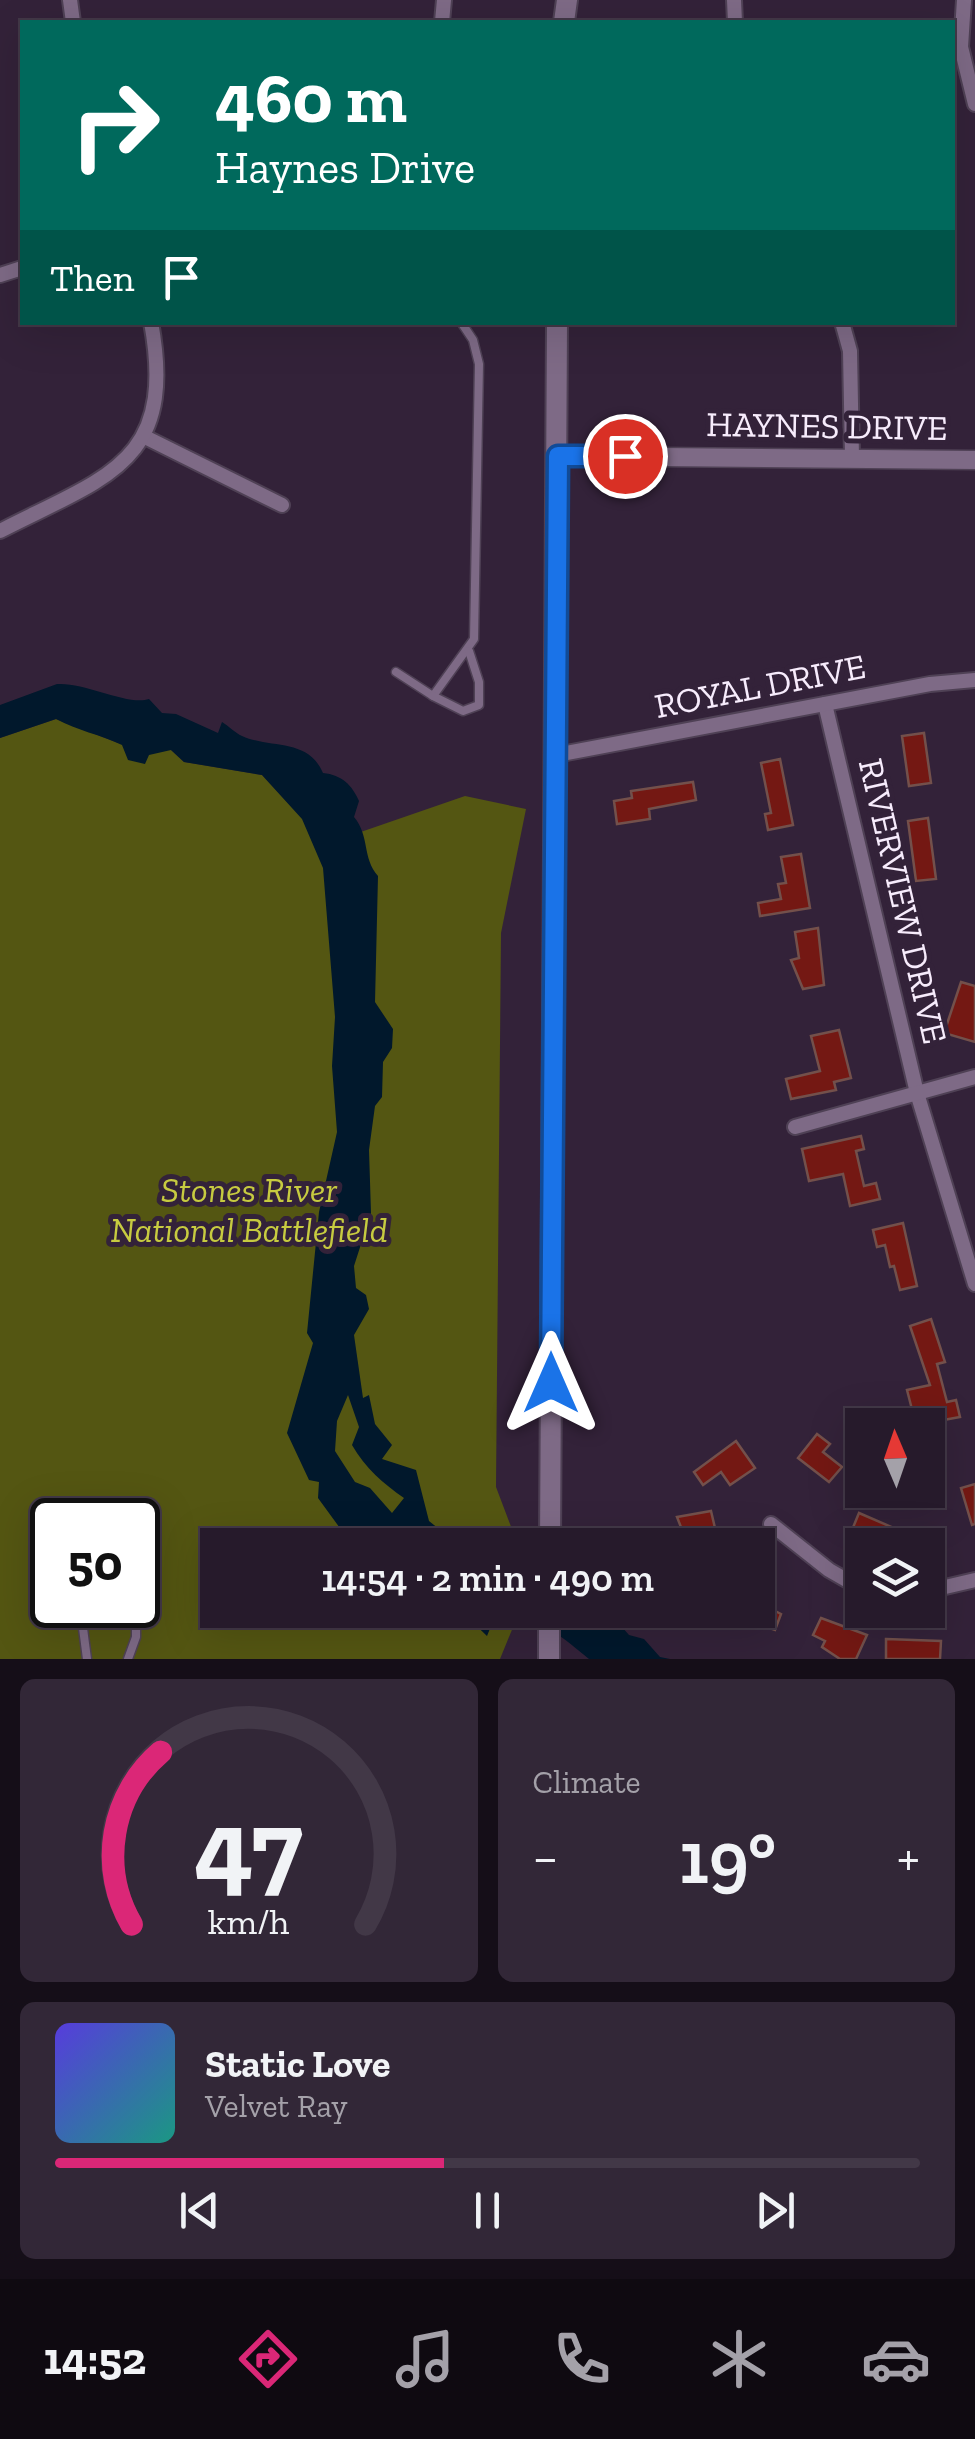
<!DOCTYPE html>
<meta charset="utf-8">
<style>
:root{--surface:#261a2b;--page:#322737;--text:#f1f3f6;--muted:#a4a1a9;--line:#423847;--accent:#db2777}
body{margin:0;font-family:"Zilla Slab",serif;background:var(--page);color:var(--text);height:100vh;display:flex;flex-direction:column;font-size:38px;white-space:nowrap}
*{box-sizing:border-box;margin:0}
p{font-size:32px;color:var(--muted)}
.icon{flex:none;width:55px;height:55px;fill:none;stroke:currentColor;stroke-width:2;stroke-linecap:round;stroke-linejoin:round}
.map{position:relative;height:1659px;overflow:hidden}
.details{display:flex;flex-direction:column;gap:20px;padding:20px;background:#150e18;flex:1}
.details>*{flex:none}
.top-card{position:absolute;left:20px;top:20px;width:935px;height:305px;border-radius:0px;box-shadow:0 10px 40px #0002,0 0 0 2px var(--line);background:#00695c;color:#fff;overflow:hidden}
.needle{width:65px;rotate:358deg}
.buttons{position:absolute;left:845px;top:1408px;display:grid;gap:20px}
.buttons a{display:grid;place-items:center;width:100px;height:100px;border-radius:0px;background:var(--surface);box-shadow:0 10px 40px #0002,0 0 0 2px var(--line);font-size:50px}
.speed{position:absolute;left:30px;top:1498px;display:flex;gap:20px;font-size:50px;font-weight:700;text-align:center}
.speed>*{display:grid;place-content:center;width:130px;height:130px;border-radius:50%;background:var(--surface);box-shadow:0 10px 40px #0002,0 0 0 2px var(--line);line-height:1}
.speed .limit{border:5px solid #111;border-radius:15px;background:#fff;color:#111}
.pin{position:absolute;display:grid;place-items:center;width:85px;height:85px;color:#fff;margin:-42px;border:5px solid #fff;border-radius:50%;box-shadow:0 2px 10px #0007}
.me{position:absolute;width:110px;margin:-55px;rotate:0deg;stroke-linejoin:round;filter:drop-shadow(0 0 8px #0008)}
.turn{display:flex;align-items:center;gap:35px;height:210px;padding:0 30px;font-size:45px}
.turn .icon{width:130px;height:130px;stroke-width:2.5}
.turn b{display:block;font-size:70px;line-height:85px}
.then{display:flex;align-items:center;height:95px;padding:0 30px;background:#0003;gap:20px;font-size:38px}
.big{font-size:75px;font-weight:600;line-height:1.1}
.details .card{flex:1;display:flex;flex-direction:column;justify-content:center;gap:15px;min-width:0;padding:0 35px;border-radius:15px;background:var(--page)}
.details .dial{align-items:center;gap:0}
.dial svg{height:260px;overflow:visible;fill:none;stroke:var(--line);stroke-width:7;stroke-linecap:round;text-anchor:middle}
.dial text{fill:var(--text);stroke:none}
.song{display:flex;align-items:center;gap:30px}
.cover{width:120px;height:120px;border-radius:15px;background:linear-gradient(135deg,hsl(250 70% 55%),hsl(170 70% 35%))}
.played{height:10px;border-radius:5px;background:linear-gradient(90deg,var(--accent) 45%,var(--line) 45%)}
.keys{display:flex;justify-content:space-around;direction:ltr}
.heat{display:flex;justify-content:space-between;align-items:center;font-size:55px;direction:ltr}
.details .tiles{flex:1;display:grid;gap:20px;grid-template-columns:1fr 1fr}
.card:last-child{grid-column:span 2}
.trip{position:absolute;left:200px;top:1528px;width:575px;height:100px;border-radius:0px;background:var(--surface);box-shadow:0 10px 40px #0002,0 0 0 2px var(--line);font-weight:600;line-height:100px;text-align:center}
.dock{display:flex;height:160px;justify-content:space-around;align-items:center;background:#0f0a11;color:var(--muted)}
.dock .icon{width:70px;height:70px}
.dock .selected{color:var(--accent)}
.dock b{font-size:45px;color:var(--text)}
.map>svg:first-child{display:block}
.green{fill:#545612;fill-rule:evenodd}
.water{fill:#01182c;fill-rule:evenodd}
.building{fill:#741813;stroke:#73504b;stroke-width:2.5}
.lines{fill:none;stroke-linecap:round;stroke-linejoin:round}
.service-casing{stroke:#4f4155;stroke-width:11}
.minor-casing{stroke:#4f4155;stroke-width:18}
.tertiary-casing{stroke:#4f4155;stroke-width:21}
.secondary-casing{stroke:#4f4155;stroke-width:24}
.service{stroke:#7e6a86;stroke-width:8}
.minor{stroke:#7e6a86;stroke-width:14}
.tertiary{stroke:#7e6a86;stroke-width:18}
.secondary{stroke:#7e6a86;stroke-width:20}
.route-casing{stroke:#114b97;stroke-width:25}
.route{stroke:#1a73e8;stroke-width:18}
.labels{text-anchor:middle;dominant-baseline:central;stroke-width:10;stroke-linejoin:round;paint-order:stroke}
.street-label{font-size:35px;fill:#f7ecfc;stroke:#332239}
.park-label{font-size:35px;font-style:italic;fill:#c7cb40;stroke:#332239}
</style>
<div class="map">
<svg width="975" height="1659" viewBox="0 0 975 1659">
<rect width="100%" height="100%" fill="#332239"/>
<path class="green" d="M56,719L118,743L171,750L184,762L262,775L326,844L465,796L526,809L501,933L496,1487L518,1545H218V1610H520L500,1659H0V738ZM52,1520H138V1605H52Z"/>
<g class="water">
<path d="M57,684C85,682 128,706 149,699L162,713L176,714L218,733L222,722C229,726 235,733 242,736C271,749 308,738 323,773C342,775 352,785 359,801L354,817C370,836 362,858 378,876L375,1002L393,1029L392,1048L383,1062L382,1097L375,1106L369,1150L371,1213L354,1266L356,1288L366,1295L369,1309L354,1335L363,1398L369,1395L375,1424L392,1445L382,1459L416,1470L429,1521L459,1545C432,1545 408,1544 387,1527L383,1535L391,1545H374L355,1532L345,1535L318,1498L319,1482L309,1480L287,1433L313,1343L307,1333L319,1212L337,1132L332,1066L335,1017L323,868L302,819L262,775L184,762L171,750L149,755L145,764L128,760L122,745C99,734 78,731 56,719L0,738V705ZM348,1395L359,1427L352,1445C365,1468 384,1484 404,1498L392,1513L370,1488L355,1482L335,1451L337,1421Z"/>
<path d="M460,1610H607L629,1635L644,1639L660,1657L670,1659H589C559,1634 535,1613 493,1621L487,1636Z"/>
</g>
<g class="building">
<polygon points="924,733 931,783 909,786 902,736"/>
<polygon points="780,759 793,825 768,830 765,814 771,813 761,763"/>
<polygon points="693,782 696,800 649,809 650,819 617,824 614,801 632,798 631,791"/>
<polygon points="928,818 936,879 916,881 908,821"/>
<polygon points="801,854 810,908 760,916 758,903 781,899 778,884 786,883 781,857"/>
<polygon points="818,928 824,985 803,989 791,960 799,958 795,932"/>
<polygon points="961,982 975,986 975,1042 944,1033"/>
<polygon points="839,1030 851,1078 834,1082 836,1090 791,1099 786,1079 820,1071 811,1036"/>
<polygon points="861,1136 864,1149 856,1151 864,1186 876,1183 880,1199 850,1206 843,1174 809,1181 802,1149"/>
<polygon points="903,1223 917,1286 900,1290 894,1266 890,1267 885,1245 877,1247 873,1230"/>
<polygon points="931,1319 945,1362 937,1364 947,1402 956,1400 960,1417 916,1425 907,1390 930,1385 910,1326"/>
<polygon points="817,1434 830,1444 823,1452 842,1467 829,1482 798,1458"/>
<polygon points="736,1441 755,1468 730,1485 721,1472 703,1485 694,1472"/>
<polygon points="975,1484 975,1524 972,1525 961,1488"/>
<polygon points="711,1511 719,1545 688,1545 677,1517"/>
<polygon points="859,1513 903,1532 898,1545 864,1540 866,1535 852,1530"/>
<polygon points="758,1602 781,1614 775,1630 723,1612 758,1610"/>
<polygon points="821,1618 867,1635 856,1659 840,1659 822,1647 825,1641 813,1635"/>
<polygon points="886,1639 941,1641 940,1659 886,1659"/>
</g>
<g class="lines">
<defs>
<g id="service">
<polyline points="396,672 433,696 474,639 479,364 473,340 461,322"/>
<polyline points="433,696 463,711 479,705 479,682 469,651"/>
<polyline points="80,1605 87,1659"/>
<polyline points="128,1659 136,1637 136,1605"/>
</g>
<g id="minor">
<polyline points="70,0 73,22"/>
<polyline points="734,0 735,22"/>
<polyline points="964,0 961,47 975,104"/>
<polyline points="442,22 444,0"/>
<polyline points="0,275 22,268"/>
<polyline points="842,322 850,351 852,457"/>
<polyline points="145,437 282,505"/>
<path d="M0,531C107,476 177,463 151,322"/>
<polyline points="825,704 917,1093 975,1284"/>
<polyline points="556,755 930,684 975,680"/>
<polyline points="795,1127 975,1077"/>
<polyline points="771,1524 829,1570 862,1589"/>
<polyline points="928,1591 975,1580"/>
</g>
<polyline id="tertiary" points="558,456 975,460"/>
<g id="secondary">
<polyline points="564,22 567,0"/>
<polyline points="550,1545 557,322"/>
<polyline points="549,1659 549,1610"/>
</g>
</defs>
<use href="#service" class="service-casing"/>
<use href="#minor" class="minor-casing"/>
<use href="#tertiary" class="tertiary-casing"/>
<use href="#secondary" class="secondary-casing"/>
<use href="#service" class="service"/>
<use href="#minor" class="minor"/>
<use href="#tertiary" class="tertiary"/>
<use href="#secondary" class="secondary"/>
</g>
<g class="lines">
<defs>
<polyline id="route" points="551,1383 558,456 625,456"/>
</defs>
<use href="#route" class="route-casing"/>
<use href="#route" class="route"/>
</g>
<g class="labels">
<g class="street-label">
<text transform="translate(827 426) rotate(1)">HAYNES DRIVE</text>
<text transform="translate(760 686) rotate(-11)">ROYAL DRIVE</text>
<text transform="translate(903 901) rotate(77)">RIVERVIEW DRIVE</text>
</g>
<g class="park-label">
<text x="249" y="1190">Stones River<tspan x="249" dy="40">National Battlefield</tspan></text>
</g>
</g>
</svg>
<div class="buttons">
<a><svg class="needle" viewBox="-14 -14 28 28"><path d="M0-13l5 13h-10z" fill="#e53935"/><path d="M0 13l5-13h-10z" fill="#a4a1a9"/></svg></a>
<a><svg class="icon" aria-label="layers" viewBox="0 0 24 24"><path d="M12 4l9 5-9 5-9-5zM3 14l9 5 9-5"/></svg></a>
</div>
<div class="speed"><div class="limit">50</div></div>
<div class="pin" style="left:625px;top:456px;background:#d93025"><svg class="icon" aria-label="arrive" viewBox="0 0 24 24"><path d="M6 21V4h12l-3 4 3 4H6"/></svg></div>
<svg class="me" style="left:551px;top:1383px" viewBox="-20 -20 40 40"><path d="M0-17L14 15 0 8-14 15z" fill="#1a73e8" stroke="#fff" stroke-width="4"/></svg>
<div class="trip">14:54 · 2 min · 490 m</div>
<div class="top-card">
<div class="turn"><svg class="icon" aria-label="right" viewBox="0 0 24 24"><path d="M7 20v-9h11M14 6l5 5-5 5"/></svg><div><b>460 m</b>Haynes Drive</div></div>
<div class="then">Then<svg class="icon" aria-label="arrive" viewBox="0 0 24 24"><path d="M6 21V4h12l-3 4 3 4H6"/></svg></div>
</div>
</div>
<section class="details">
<div class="tiles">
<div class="card dial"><svg viewBox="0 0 100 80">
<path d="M14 69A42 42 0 1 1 86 69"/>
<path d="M14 69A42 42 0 0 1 23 16" stroke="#db2777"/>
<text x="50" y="56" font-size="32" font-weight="700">47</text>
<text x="50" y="72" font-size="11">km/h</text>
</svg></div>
<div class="card"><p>Climate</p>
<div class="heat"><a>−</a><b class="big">19°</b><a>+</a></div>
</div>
<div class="card">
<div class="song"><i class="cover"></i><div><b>Static Love</b><p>Velvet Ray</p></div></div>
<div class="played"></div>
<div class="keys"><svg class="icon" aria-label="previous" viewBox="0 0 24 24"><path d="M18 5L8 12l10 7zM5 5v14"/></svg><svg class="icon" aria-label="pause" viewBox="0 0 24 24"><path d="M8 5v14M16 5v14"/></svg><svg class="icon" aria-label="next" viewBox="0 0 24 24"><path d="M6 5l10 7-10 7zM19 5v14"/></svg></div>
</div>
</div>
</section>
<nav class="dock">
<b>14:52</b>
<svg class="icon selected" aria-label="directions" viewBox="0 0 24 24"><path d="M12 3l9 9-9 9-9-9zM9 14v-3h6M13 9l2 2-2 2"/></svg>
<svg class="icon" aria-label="music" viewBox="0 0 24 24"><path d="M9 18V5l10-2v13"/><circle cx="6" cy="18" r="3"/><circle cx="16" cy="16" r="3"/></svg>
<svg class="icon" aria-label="phone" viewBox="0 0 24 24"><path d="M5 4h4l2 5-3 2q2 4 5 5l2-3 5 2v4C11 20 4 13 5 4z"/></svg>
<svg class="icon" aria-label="climate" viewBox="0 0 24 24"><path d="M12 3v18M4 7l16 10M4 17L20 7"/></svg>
<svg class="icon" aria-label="car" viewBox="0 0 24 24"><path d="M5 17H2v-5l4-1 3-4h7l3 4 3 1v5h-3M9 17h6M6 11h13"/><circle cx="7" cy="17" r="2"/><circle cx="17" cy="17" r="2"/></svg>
</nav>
